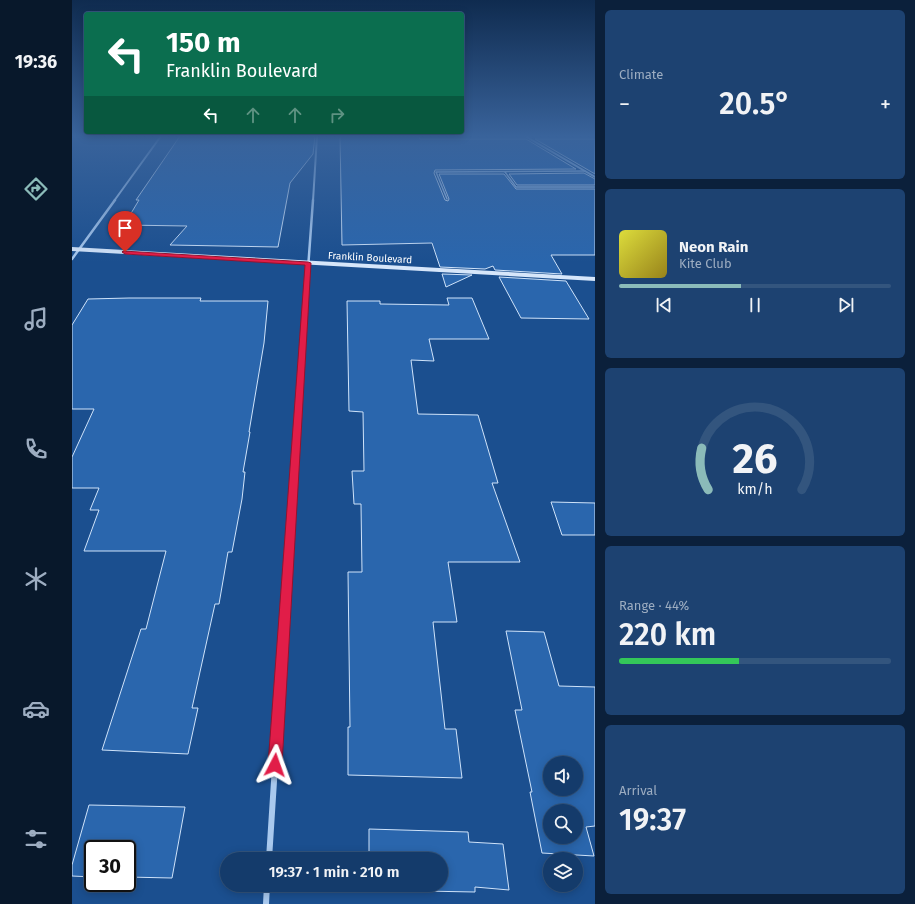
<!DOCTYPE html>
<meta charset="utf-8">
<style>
:root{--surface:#143b6b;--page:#1d4271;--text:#f1f3f6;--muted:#9dadc1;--line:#33557e;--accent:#8bbbb9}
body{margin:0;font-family:"Fira Sans",sans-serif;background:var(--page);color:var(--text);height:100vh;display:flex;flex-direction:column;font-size:15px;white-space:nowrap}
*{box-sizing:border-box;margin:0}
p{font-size:13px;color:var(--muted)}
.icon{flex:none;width:22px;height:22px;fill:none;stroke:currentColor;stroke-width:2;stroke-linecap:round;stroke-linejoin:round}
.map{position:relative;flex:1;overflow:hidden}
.drawer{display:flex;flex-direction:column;gap:10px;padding:10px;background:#0b203b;width:320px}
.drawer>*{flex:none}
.hud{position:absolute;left:12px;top:12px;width:380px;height:122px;border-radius:4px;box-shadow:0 2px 10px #0003,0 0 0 1px var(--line);background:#0b6e4f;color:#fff;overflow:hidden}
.controls{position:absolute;left:471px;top:756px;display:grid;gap:8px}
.controls a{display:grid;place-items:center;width:40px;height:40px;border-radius:50%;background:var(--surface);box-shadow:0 2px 10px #0003,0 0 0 1px var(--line);font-size:20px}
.speed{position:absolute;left:12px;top:840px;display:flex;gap:8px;font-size:20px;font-weight:700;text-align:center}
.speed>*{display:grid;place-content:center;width:52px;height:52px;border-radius:50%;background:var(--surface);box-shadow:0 2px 10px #0003,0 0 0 1px var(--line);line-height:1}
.speed .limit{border:2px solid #111;border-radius:6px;background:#fff;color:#111}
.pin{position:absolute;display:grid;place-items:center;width:34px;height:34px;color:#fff;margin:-41px -17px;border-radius:50% 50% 50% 0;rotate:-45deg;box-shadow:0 0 4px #0007}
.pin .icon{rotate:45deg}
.me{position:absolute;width:44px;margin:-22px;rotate:4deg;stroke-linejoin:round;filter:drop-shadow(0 0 3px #0008)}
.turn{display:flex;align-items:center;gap:14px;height:84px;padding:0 16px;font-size:18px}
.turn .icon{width:52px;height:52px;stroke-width:2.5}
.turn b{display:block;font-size:28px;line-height:34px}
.lanes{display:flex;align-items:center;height:38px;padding:0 16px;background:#0003;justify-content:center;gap:20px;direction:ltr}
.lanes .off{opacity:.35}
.big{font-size:30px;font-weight:600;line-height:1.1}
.drawer .tile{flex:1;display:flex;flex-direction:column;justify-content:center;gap:6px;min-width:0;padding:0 14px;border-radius:6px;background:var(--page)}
.drawer .dial{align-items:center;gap:0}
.dial svg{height:104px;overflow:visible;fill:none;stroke:var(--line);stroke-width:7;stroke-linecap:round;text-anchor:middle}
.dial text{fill:var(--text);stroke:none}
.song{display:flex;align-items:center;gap:12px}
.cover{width:48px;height:48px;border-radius:6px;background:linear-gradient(135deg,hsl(60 70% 55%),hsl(50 70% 35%))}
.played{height:4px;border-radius:2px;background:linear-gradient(90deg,var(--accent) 45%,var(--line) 45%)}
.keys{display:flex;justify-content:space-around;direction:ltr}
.heat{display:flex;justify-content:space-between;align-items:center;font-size:22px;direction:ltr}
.charge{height:6px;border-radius:3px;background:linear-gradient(90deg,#34c759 44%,var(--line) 0)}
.trip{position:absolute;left:148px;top:852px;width:228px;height:40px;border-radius:20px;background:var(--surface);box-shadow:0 2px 10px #0003,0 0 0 1px var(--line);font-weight:600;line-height:40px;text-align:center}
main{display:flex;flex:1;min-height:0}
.tab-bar{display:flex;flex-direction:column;width:72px;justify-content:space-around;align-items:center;background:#08182b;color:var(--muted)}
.tab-bar .icon{width:28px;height:28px}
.tab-bar .on{color:var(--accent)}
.tab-bar b{font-size:18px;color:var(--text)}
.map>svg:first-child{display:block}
.building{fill:#2a66ad;stroke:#cfe3fa;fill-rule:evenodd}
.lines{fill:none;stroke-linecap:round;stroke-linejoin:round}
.lane{stroke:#a9c9ee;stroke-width:1.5}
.street-far5{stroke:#a9c9ee;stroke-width:2}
.street-far4{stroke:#a9c9ee;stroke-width:2.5}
.street-far3{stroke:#a9c9ee;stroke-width:3}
.street-far2{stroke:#a9c9ee;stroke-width:4}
.street-far1{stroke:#a9c9ee;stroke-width:5}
.street{stroke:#a9c9ee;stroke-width:6}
.secondary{fill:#d6e6fa;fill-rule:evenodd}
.route{fill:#e11d48;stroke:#92132f}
.labels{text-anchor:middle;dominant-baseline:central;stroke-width:4;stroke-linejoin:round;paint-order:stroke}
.far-street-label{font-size:10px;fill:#fff;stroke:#1b4f8f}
</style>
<main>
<nav class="tab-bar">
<b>19:36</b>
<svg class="icon on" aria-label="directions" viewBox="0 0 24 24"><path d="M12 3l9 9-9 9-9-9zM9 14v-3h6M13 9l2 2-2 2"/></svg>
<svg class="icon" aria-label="music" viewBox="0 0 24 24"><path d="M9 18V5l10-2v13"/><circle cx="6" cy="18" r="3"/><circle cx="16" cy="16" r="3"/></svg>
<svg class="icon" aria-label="phone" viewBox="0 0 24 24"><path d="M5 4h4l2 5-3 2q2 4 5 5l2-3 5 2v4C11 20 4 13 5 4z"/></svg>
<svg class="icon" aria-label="climate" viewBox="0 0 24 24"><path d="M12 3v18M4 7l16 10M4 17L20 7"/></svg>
<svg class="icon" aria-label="car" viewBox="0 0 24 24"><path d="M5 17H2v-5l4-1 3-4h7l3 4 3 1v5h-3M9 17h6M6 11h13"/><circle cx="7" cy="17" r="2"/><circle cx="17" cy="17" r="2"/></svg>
<svg class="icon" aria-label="filters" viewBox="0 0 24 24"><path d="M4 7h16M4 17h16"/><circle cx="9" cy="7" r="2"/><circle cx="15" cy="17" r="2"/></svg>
</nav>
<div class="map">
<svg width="523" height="904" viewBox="0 0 523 904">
<rect width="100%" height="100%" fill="#1b4f8f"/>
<g class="building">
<polygon points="108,136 243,136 241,154 218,183 206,247 98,245 115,226 52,225 67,200 64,200"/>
<polygon points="268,136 347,136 348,139 454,139 504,169 363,170 362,173 373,200 376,201 377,199 367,174 432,174 444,189 523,189 523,255 479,255 490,274 423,270 421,266 413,269 368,267 360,243 270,245"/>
<polygon points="463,139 523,139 523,174"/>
<polygon points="512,173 523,179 523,185 445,185 437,174"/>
<polygon points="370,274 400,275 374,287"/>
<polygon points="427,277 494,281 517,319 449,318"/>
<polygon points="57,298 129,298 128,301 196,301 192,343 177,432 178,432 171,472 173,472 170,499 160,552 156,552 147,604 143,604 120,708 126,708 116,754 30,750 69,629 74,629 94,551 12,551 27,510 18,510 27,488 0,488 0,457 22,409 0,409 0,325 16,299"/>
<polygon points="375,298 400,298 417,339 357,339 362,361 339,360 346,414 406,415 426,483 420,483 448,562 376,562 385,622 361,622 373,729 384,729 390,778 276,775 276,727 278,727 276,572 290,572 289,504 282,504 280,471 292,471 291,412 277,411 275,301 308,301 308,304 377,305"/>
<polygon points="479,502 523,503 523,535 490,535"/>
<path d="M434,631L472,632L487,686L523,687V826L514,827L522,856L470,853L458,792H460L443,710H450ZM478,763H504V789H478ZM478,811H504V837H478Z"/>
<polygon points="17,805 113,807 100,878 55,877 55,849 21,849 21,877 0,876 0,865"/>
<polygon points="297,829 396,832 397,842 431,844 437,890 403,887 403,892 297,890 297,885 369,885 369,859 297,859"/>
</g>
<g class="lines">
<g class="lane">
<polyline points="433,172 444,187 523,187"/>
<polyline points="375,199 364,172 513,171"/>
</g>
<g class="street-far5">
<polyline points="453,136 523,177"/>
<polyline points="42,201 89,136"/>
<polyline points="241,201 245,136"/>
</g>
<g class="street-far4">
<polyline points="0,259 43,200"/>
<polyline points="235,283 241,200"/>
</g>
<polyline class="street-far3" points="228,387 235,282"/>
<polyline class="street-far2" points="219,520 228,386"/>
<polyline class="street-far1" points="208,689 220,519"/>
<g class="street">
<polyline points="197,859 208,688"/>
<polyline points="194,904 195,885"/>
</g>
<polygon class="secondary" points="0,247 523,277 523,281 0,251"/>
</g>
<linearGradient id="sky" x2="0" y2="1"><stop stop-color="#0f2b4f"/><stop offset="0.52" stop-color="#39639b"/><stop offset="1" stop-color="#39639b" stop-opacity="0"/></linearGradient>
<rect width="523" height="262" fill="url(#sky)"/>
<polygon class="route" points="51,251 236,262 239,263 210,765 208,770 203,772 198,770 196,765 233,265 53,254 50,252"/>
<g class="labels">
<g class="far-street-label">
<text transform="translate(298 258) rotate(3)">Franklin Boulevard</text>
</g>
</g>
</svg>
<div class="controls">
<a><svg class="icon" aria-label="sound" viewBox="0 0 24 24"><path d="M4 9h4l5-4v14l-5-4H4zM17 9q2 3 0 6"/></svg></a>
<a><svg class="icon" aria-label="search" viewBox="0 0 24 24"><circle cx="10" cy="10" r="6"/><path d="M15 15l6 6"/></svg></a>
<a><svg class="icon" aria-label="layers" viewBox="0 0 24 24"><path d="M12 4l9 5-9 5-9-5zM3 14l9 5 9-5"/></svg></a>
</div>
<div class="speed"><div class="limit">30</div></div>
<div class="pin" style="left:53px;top:252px;background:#d93025"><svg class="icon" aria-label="arrive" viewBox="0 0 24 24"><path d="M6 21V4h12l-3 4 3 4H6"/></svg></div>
<svg class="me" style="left:203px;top:765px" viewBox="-20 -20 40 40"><path d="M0-17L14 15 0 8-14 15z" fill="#e11d48" stroke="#fff" stroke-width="4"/></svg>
<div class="trip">19:37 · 1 min · 210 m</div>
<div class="hud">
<div class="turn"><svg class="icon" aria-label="left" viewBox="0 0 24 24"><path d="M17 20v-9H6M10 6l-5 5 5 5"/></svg><div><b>150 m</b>Franklin Boulevard</div></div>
<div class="lanes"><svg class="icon" aria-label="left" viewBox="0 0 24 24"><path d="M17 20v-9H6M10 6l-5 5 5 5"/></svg><svg class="icon off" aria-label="ahead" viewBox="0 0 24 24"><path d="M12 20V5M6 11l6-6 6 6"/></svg><svg class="icon off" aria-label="ahead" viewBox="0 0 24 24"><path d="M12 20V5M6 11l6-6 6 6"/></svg><svg class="icon off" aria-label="right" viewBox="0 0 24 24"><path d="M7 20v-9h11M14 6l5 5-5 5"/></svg></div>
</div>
</div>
<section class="drawer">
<div class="tile"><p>Climate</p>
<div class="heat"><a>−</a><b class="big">20.5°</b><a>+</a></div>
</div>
<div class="tile">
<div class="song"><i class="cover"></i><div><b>Neon Rain</b><p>Kite Club</p></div></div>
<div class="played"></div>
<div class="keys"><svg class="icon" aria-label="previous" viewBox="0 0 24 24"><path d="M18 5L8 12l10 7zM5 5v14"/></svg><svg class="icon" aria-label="pause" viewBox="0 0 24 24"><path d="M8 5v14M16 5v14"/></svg><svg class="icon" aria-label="next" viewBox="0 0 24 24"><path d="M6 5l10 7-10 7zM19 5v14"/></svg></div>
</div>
<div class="tile dial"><svg viewBox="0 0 100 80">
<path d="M14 69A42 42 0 1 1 86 69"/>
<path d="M14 69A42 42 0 0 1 9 37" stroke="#8bbbb9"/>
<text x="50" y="56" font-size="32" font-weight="700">26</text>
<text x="50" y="72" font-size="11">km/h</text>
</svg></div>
<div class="tile"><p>Range · 44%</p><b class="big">220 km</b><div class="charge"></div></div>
<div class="tile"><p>Arrival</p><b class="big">19:37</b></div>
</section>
</main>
